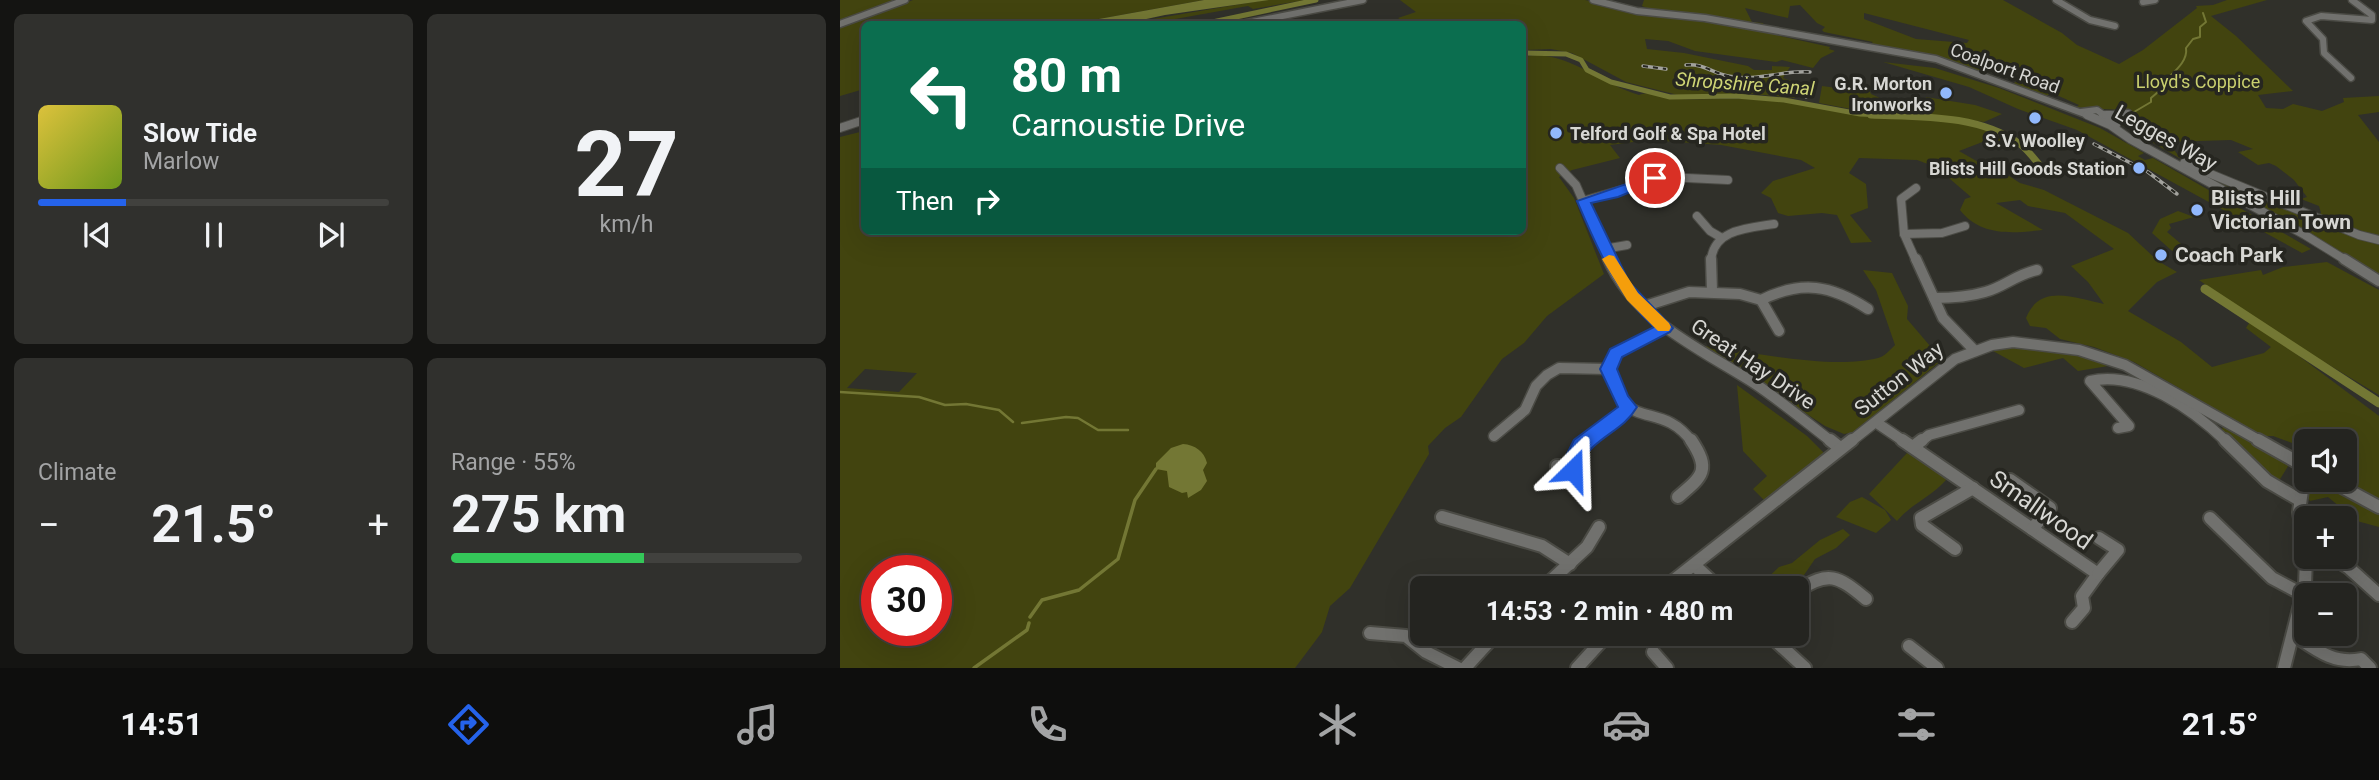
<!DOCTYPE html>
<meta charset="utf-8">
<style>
:root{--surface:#242420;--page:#30302d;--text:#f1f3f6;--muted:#a3a4a5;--line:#41413e;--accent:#2563eb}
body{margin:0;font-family:Roboto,sans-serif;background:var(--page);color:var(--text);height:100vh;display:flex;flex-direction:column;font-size:26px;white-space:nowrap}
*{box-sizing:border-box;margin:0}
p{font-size:23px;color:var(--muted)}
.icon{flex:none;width:38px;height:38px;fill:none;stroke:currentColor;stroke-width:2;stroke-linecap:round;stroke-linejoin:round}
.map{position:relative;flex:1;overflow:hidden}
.sheet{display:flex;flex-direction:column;gap:14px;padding:14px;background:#141412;width:840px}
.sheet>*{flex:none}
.guide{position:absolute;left:21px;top:21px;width:665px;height:214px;border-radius:10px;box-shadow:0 7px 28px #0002,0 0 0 2px var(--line);background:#0b6e4f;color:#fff;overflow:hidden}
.buttons{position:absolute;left:1454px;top:429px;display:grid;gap:14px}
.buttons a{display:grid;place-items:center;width:63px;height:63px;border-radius:10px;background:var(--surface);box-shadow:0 7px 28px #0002,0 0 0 2px var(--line);font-size:35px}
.speed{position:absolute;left:21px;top:555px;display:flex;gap:14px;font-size:35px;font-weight:700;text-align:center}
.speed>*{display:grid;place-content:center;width:91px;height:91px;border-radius:50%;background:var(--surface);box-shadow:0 7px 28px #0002,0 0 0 2px var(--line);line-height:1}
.speed .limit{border:10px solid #d22;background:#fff;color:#111}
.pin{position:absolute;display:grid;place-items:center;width:60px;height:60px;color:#fff;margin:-30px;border:4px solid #fff;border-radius:50%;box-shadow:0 2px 7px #0007}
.me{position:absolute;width:77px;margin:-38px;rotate:22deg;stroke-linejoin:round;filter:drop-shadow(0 0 5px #0008)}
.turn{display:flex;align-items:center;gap:24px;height:147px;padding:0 35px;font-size:32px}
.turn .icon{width:91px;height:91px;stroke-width:2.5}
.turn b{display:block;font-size:49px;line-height:60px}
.then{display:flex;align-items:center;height:66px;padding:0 35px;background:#0003;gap:14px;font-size:26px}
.big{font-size:52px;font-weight:700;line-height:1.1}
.sheet .widget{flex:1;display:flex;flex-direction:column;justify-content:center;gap:10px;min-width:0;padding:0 24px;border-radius:10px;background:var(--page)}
.sheet .dial{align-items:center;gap:0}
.dial b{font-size:91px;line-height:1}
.song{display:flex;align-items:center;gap:21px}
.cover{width:84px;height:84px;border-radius:10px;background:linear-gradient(135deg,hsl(50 70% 55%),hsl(80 70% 35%))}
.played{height:7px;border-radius:4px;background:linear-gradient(90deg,var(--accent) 25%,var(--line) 25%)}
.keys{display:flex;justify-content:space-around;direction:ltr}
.heat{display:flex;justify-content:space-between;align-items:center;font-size:38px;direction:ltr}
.charge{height:10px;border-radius:5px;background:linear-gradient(90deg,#34c759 55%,var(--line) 0)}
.sheet .tiles{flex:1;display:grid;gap:14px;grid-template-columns:repeat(2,1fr)}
.trip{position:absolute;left:570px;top:576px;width:399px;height:70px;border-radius:10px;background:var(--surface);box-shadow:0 7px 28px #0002,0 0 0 2px var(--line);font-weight:700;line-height:70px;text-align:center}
.menu{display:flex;height:112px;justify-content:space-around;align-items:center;background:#0e0e0d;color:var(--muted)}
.menu .icon{width:49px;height:49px}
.menu .active{color:var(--accent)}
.menu b{font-size:32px;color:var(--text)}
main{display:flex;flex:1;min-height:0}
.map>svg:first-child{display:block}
.green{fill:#42440f;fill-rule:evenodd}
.water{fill:#737734}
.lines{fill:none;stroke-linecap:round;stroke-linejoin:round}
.stream-far2{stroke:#737734;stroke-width:2}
.stream-far1{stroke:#737734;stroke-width:2.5}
.stream{stroke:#737734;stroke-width:3.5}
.canal-far2{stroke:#737734;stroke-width:5}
.canal-far1{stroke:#737734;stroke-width:7}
.canal{stroke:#737734;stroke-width:9}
.minor-far3-casing{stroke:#4b4b45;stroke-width:9}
.minor-far2-casing{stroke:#4b4b45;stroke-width:10}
.minor-far1-casing{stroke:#4b4b45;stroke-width:13}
.minor-casing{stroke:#4b4b45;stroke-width:16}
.minor-far3{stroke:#71716e;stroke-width:6}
.minor-far2{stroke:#71716e;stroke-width:8}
.minor-far1{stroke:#71716e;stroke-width:10}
.minor{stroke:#71716e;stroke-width:12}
.rail-casing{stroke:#a2a29d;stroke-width:3.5}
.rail{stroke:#262620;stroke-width:2;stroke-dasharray:5;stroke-linecap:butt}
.route{fill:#2563eb;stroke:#184099;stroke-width:2}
.slow{fill:#f59e0b}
.poi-dot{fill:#91b8fd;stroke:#262620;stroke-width:2.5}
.labels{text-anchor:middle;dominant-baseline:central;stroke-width:7;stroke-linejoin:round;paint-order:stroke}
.far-street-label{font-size:18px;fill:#d7d7d3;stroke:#262620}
.far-park-label{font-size:18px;fill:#c9cf6e;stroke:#262620}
.far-poi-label{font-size:18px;font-weight:bold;fill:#d7d7d3;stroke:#262620;text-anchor:end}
.far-water-label{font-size:19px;font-style:italic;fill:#cfd575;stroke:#262620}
.street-label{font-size:21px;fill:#d7d7d3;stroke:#262620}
.poi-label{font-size:21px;font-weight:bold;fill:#d7d7d3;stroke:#262620;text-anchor:start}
.near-street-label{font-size:24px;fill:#d7d7d3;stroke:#262620}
</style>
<main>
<section class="sheet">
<div class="tiles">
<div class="widget">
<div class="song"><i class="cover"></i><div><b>Slow Tide</b><p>Marlow</p></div></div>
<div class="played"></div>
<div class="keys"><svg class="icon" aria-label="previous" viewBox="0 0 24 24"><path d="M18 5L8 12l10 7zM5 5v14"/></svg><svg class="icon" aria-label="pause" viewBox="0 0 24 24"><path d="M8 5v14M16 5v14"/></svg><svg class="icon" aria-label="next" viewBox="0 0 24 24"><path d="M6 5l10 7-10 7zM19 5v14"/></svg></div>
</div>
<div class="widget dial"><b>27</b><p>km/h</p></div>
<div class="widget"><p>Climate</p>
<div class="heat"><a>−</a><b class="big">21.5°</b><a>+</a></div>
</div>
<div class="widget"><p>Range · 55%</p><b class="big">275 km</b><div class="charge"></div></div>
</div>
</section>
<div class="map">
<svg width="1539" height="668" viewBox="0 0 1539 668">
<rect width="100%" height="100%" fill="#30302a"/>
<g class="green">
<polygon points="0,0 62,0 0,22"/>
<polygon points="73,0 364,0 231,24 24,24 24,89 0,96 0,28"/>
<polygon points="425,0 465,0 413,9 408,6 307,24 283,24"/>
<polygon points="560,0 745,0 794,11 887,24 990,47 989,49 995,51 981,58 973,68 942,60 936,62 855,51 828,41 805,39 807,49 844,53 908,66 914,70 932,70 932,66 950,67 943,78 960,84 955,98 912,94 838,95 786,82 732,53 711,49 683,50 682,24 569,24 558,18 576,12"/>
<path d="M804,0H1163L1222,33L1237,45L1279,64L1303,50L1357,8L1356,6L1373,5L1387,0H1427L1371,16L1396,36L1453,91L1418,95L1426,108L1443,109L1453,104L1482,111L1504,102L1503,98L1539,96V112L1518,115L1539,142V237L1476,215L1481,213L1479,206L1461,199L1467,197L1454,180L1436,166L1429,163L1418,165L1398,152L1413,149L1391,140L1328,142L1341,159L1279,123L1290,117L1291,112L1286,109C1268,111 1253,107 1235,108L1239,105L1212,93L1206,96L1172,84L1187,76L1186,71L1158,60L1138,72L1027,46L1033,42L984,32L982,30L985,27L977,23L960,5L950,6L948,18L905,8L912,22L923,23L924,26L807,8L802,6ZM1024,13L1129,40L1127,43L1076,39L1024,19Z"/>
<path d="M697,55C735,57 763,84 799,95C811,90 827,99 841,99C875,100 909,97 943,102C969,105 996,112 1022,115C1072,121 1124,112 1168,141L1151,144L1145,141L1119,151L1140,163L1147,162L1180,183L1204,190L1288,233L1318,261L1337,272L1317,282L1288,311L1341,342L1372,367L1424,353L1431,347L1406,328L1411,320L1539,416V501L1500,480H1505V441H1466V448L1433,436H1422L1294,362L1254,347L1220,339L1206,328L1190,326L1186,318C1200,282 1237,299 1264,304L1248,282L1231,266L1274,249L1225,213L1188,206L1180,200L1156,203L1203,230C1173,233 1141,237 1120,210L1125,199L1131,197L1096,167L1077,160L1019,158L1009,173L1026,184L1028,208L1010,215L1032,242L1011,243L997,215L982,213L948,216L938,213L931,198L921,193L933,181L975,168L961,160L881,145L809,140L770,145L780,158L732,170L719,177L734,198L764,274L707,316L684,343L662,359L621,417L605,428L588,446L589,454L510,588L490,606L482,632L455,668H0V137L24,131V231H682L683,57ZM25,369L76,373H77L59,392L7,388ZM37,570H96V630H37Z"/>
<polygon points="1043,62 1095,68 1159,88 1260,128 1304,153 1298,156 1305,160 1313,158 1471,249 1462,253 1237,130 1178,109 1129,87"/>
<polygon points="1002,85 1029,90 1031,94 1042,99 1047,104 1071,107 1071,103 1086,102 1086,97 1135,105 1162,114 1144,122 1073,112 1016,110 979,103 982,86 997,88"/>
<polygon points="1340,163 1539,242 1539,275"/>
<polygon points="1338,211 1354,217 1329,224 1331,228 1327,232 1353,254 1348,260 1331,250 1312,233 1320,219"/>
<polygon points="1487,262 1539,290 1539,395 1423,325 1359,280 1421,270 1423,275 1443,267"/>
<path d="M1023,270L1052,273L1068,306L1067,319L1102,360L1014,432L1004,434L985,426L864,346C911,352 993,370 1038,358C1044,357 1050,350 1055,345L1036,290Z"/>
<polygon points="1176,346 1242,354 1274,365 1238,371 1223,358 1184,368 1153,351"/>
<polygon points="897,385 967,436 984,453 924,500 913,489 927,476 903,451"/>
<polygon points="1383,425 1450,463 1437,484 1382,430"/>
<path d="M1067,453L1082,458L1104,473L1106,480C1091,497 1071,504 1057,521L1029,494Z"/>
<polygon points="1485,482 1539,510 1539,527 1517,521 1488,497 1470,501 1466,496"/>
<polygon points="1022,497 1045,510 1051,520 1036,533 996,517 1010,502"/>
<polygon points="1003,529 1010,535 996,548 975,559 964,575 947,588 917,588 939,567 952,563 980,540"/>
</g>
<g class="water">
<polygon points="364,0 429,0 325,15 283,24 231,24"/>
<path d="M343,444C355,445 364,451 367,463L363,470L367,481L361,490L348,498L347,492L342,493L329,487L327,471L316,469V463L331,448Z"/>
</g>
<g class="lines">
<path class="stream-far2" d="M1294,112L1311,102V98L1325,86L1332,85L1326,80C1335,71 1348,61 1346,48L1353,39L1360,37V27L1366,22L1363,13"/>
<g class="stream-far1">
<polyline points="0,392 79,397 105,405 126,404 159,410 173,422"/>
<polyline points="182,423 226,417 238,418 258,430 288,430"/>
</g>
<g class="stream">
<polyline points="190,617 202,600 239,590 278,559 295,500 316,469"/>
<polyline points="134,668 187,630 189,623"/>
</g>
<g class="canal-far2">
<polyline points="363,24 476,0"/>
<polyline points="682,53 726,54 741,60 747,70 771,82 830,97 896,96 944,100 1020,114 1068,116"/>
</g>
<path class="canal-far1" d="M1031,115C1080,117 1138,114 1180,144C1188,150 1195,160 1202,168"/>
<polyline class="canal" points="1365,289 1539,403"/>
<defs>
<g id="minor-far3">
<polyline points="753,0 797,11 865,18 1096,59 1250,116"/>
<polyline points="1216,0 1250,20 1275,26"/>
<polyline points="1303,2 1315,0"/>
<polyline points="0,24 65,0"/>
<polyline points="402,24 523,0"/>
<polyline points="1511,78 1484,53 1483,39 1466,21 1481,16 1532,20 1532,15 1512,0"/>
<polyline points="1241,112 1257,110 1265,116"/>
<polyline points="1266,115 1288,113"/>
</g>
<g id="minor-far2">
<polyline points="1247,115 1270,125 1290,139 1465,235 1507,261"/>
<polyline points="1263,115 1276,125"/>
<polyline points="1266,115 1271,115"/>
<polyline points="0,128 24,120"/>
<polyline points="1344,163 1519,235 1539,240"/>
<polyline points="720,168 736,185 769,261"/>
<polyline points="1076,188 1061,199 1064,234 1076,261"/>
<polyline points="743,201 826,177 888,180"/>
<polyline points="857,216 870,231 882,238"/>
<polyline points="1064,234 1102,233 1125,226"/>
<polyline points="764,249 787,245"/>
<path d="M871,261C873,229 909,228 934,224"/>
</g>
<g id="minor-far1">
<path d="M768,259C795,321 861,349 914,383C941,401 966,422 992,442"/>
<polyline points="871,259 872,291"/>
<polyline points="1076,259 1103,318 1135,351"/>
<polyline points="1504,259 1539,281"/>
<path d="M1094,298C1111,298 1128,297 1145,292C1164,287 1175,275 1197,270"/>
<polyline points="921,300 939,331"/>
<path d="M802,307L849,292L900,294L921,300C962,280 991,285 1028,309"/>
<path d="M825,328L776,353L768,369C773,380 777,395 785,404C803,421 829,410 852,442"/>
<polyline points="1037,423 1065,442"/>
<path d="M1278,428L1289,426L1250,381C1299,370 1353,410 1387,442"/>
<polyline points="654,436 685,410 696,386 707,375 719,368 768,369"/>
<polyline points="746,442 788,407"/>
<polyline points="1010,442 1115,359 1152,345 1173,342 1239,350 1285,365 1422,442"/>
<polyline points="1080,442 1089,435 1179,410"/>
</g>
<g id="minor">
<polyline points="990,440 1000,448"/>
<polyline points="1062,440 1258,574 1242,596 1244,608 1232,622"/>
<polyline points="1385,440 1427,481 1458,499"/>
<polyline points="1418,440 1466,467"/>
<polyline points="1073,447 1082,440"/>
<polyline points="717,466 729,468 740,477"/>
<polyline points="729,468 748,440"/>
<polyline points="1170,480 1210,508 1192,529"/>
<polyline points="1489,480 1539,507"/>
<path d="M838,497C863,476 871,470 851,440"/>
<polyline points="602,517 702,546 730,564"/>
<polyline points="1370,518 1432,578 1464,595"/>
<polyline points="1115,549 1082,525 1081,518 1133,488"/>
<polyline points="1490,556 1509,568 1539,595"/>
<polyline points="854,565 879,588"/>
<polyline points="1258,574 1278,550 1259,538"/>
<polyline points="703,588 747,547 759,527"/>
<polyline points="824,588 1012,440"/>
<path d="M957,591C989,570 998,576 1026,599"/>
<polyline points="530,633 566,636 586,652 618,668"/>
<polyline points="928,634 965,668"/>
<path d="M1454,635C1475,649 1494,665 1521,659L1530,668"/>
<polyline points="1069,646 1097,668"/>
<polyline points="813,652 827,668"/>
<polyline points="625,668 656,634"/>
<polyline points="737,668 768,634"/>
<polyline points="1444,668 1465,585 1466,558 1459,512 1462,490 1467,480"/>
</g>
</defs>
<use href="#minor-far3" class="minor-far3-casing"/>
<use href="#minor-far2" class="minor-far2-casing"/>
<use href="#minor-far1" class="minor-far1-casing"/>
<use href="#minor" class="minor-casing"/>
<use href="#minor-far3" class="minor-far3"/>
<use href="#minor-far2" class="minor-far2"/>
<use href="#minor-far1" class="minor-far1"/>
<use href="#minor" class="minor"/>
<defs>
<g id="rail">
<path d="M846,65C862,63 873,73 888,76C917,82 942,70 970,72"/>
<polyline points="803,66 826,69"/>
<polyline points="966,97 972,82"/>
<polyline points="1254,144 1308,172 1337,194"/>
</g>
</defs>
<use href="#rail" class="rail-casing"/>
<use href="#rail" class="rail"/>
</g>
<path class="route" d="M815,174L822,178L820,180L778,197L751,203L789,282L833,328L830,332L782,357L777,369L788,396L797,407C782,433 754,436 740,465L742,470L740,476L733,478L722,473L720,468L734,440L778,407L760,369L770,349L814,327C775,291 757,248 737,201Z"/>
<polygon class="slow" points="769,255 774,256 798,293 829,323 831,327 829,331 818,331 787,300 762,259"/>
<g class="poi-dot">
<circle cx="1106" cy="93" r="7"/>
<circle cx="1195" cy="118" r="7"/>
<circle cx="716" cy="133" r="7"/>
<circle cx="1299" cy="168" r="7"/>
<circle cx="1357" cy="210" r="7"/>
<circle cx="1321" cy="255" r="7"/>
</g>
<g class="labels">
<g class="far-street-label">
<text transform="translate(1165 68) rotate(20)">Coalport Road</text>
</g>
<g class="far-park-label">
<text x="1358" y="81">Lloyd's Coppice</text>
</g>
<g class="far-poi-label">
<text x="1092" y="83">G.R. Morton<tspan x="1092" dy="21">Ironworks</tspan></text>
<text x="730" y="133" text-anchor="start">Telford Golf &amp; Spa Hotel</text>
<text x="1195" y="140" text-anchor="middle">S.V. Woolley</text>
<text x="1285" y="168">Blists Hill Goods Station</text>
</g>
<g class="far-water-label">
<text transform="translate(905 84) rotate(4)">Shropshire Canal</text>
</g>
<g class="street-label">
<text transform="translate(1326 138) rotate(29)">Legges Way</text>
<text transform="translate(913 364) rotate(34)">Great Hay Drive</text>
<text transform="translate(1059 379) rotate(-38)">Sutton Way</text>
</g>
<g class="poi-label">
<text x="1371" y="198">Blists Hill<tspan x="1371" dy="24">Victorian Town</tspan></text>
<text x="1335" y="255">Coach Park</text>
</g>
<g class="near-street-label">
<text transform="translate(1201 510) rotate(35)">Smallwood</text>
</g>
</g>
</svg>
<div class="buttons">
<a><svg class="icon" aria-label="sound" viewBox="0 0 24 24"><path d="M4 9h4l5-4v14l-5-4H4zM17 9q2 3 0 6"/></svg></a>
<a>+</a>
<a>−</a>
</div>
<div class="speed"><div class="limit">30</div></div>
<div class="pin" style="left:815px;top:178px;background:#d93025"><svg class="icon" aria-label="arrive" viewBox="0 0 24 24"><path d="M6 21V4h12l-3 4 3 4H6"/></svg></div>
<svg class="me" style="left:733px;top:470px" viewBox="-20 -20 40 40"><path d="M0-17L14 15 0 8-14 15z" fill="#2563eb" stroke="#fff" stroke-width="4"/></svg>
<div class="trip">14:53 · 2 min · 480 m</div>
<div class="guide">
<div class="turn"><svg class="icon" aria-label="left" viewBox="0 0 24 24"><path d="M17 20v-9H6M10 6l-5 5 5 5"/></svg><div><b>80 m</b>Carnoustie Drive</div></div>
<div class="then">Then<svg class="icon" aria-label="right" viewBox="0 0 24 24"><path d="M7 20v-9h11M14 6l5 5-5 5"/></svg></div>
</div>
</div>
</main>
<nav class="menu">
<b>14:51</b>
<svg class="icon active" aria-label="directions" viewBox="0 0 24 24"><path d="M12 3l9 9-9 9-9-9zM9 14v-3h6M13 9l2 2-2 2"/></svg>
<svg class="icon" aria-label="music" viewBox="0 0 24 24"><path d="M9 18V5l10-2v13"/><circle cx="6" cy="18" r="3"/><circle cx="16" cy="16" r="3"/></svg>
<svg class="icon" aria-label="phone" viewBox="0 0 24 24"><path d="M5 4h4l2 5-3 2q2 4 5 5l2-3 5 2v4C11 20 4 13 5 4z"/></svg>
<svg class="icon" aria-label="climate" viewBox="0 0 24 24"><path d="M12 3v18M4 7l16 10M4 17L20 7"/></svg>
<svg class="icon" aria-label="car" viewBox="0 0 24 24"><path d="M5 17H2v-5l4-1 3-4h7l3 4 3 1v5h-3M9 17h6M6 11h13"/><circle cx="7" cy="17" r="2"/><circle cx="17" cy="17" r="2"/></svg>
<svg class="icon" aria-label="filters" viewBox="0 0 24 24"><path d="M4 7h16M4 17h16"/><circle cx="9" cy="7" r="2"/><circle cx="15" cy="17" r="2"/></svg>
<b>21.5°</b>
</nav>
